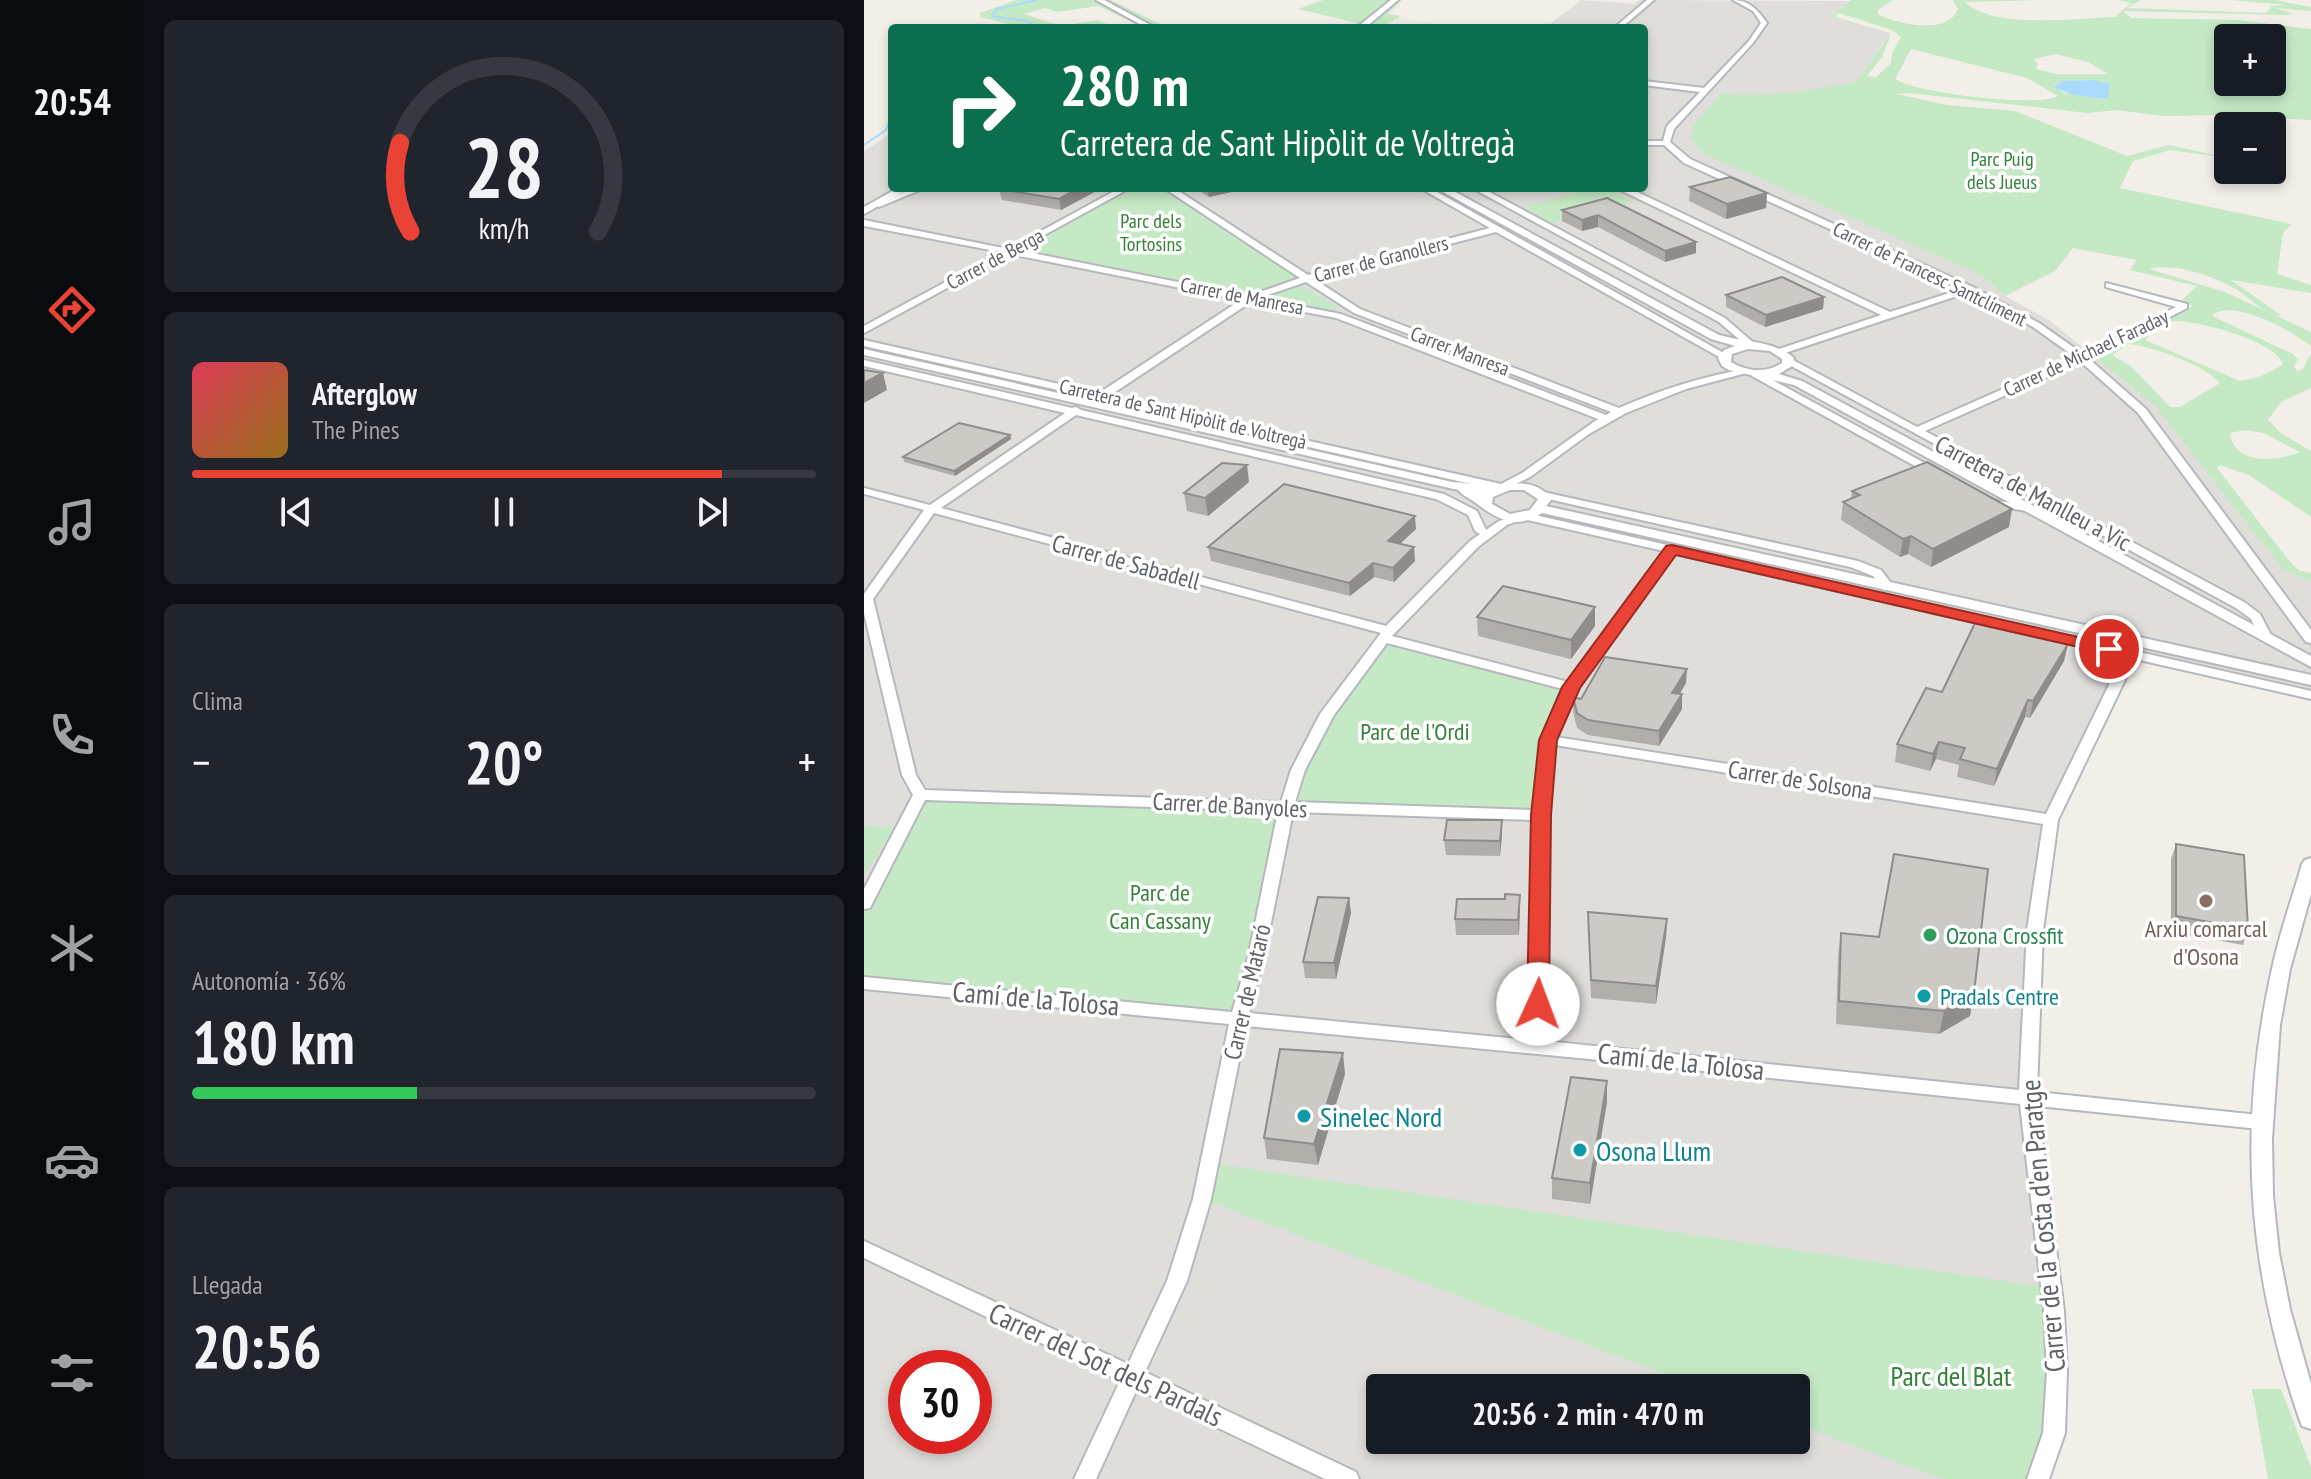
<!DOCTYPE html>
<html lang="es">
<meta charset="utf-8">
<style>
:root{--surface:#171b24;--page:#20242c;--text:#f1f3f6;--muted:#9ea1a6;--line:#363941;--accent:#ea4335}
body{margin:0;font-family:"PT Sans Narrow",sans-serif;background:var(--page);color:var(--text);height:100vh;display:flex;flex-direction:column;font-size:30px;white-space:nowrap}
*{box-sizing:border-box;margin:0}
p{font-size:26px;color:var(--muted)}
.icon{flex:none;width:44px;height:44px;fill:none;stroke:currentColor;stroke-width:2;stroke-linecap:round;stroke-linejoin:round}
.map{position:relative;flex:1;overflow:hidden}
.drawer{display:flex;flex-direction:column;gap:20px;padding:20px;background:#0d0f14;width:720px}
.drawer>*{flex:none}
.banner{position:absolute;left:24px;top:24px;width:760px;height:168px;border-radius:8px;box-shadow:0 4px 12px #0003;background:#0b6e4f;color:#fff;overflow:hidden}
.buttons{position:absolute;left:1350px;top:24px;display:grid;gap:16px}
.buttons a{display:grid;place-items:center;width:72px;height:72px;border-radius:8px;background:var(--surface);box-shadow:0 4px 12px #0003;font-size:40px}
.speed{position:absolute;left:24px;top:1350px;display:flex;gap:16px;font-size:40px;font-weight:700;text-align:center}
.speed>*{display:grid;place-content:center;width:104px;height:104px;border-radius:50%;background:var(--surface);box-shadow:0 4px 12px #0003;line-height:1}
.speed .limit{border:12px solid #d22;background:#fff;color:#111}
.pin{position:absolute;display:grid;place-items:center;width:68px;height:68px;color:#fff;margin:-34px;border:4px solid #fff;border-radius:50%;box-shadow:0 2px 8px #0007}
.me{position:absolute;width:88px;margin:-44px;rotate:2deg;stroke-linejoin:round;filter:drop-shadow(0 0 6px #0008)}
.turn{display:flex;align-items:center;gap:28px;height:168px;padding:0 40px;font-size:36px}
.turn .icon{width:104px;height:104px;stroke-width:2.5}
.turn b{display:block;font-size:56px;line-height:68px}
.big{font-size:60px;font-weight:600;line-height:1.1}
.drawer .card{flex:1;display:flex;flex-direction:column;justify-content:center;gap:12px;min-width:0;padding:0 28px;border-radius:12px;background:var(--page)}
.drawer .dial{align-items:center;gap:0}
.dial svg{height:208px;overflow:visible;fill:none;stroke:var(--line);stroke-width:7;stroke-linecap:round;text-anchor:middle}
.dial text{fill:var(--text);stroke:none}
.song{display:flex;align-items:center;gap:24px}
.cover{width:96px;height:96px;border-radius:12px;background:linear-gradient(135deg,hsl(350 70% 55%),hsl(40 70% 35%))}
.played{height:8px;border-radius:4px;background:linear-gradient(90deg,var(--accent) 85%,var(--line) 85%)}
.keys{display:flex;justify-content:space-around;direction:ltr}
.heat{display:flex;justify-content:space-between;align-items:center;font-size:44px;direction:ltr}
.charge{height:12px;border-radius:6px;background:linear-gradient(90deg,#34c759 36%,var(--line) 0)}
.trip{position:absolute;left:502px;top:1374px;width:444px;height:80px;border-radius:8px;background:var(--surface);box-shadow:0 4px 12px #0003;font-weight:600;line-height:80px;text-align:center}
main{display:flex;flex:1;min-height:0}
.tab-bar{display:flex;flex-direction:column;width:144px;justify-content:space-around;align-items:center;background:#090b0e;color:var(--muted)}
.tab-bar .icon{width:56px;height:56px}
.tab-bar .current{color:var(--accent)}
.tab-bar b{font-size:36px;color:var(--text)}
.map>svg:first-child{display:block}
.industrial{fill:#e0deda;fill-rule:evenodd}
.green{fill:#c5e8c5;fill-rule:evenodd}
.water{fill:#aadaff}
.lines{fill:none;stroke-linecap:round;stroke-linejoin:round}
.stream{stroke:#aadaff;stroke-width:2}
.minor-casing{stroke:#b5b8bc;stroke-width:4}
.tertiary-casing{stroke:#b5b8bc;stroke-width:4}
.minor{fill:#fff;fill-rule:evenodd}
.tertiary{fill:#fff;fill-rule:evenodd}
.wall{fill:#afaea9}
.shaded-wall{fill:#8f8d8a}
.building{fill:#cccac5;stroke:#8f8d8a;stroke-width:2}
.route{fill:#ea4335;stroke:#982c22;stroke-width:2}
.education-dot{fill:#8d6e63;stroke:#fff;stroke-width:3}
.leisure-dot{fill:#2e9e5b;stroke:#fff;stroke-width:3}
.culture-dot{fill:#0f9aa8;stroke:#fff;stroke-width:3}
.labels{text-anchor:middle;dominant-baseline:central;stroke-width:7;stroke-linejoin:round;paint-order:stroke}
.far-park-label{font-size:20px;fill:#348238;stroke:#fff}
.far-street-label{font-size:20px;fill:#5f6368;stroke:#fff}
.street-label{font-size:24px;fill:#5f6368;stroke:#fff}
.park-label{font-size:24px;fill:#348238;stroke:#fff}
.education-label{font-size:24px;fill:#785e54;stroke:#fff}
.leisure-label{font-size:24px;fill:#27864d;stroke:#fff;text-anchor:start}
.culture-label{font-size:24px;fill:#0d838f;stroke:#fff;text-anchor:start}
.near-street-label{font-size:28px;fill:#5f6368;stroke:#fff}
.near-culture-label{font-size:28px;fill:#0d838f;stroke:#fff;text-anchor:start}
.near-park-label{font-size:28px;fill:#348238;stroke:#fff}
</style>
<main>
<nav class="tab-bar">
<b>20:54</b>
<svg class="icon current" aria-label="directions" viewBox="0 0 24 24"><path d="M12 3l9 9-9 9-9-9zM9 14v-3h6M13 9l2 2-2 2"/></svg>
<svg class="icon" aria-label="music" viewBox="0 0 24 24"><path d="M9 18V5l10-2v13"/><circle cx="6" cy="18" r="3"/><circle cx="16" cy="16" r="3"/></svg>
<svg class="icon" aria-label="phone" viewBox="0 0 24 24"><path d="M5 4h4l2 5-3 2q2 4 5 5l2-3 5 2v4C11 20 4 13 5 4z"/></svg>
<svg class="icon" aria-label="climate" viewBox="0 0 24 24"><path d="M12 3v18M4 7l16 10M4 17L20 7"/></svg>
<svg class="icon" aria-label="car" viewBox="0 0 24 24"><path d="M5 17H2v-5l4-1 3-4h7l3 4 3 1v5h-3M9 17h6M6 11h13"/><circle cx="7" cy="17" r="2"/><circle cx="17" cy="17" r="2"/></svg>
<svg class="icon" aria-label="filters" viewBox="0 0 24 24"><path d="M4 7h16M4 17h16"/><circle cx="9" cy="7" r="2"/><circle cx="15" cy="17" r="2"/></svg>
</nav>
<section class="drawer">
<div class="card dial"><svg viewBox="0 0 100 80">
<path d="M14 69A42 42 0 1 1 86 69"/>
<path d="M14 69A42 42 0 0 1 10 35" stroke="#ea4335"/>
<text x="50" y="56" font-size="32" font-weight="700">28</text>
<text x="50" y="72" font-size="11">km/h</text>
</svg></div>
<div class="card">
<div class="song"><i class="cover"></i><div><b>Afterglow</b><p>The Pines</p></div></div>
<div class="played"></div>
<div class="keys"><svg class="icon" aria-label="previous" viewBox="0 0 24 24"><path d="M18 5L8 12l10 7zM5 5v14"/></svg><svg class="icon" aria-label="pause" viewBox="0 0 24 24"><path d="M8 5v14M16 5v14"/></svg><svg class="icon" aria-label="next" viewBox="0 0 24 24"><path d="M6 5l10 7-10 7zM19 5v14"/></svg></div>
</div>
<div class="card"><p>Clima</p>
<div class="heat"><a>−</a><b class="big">20°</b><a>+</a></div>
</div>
<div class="card"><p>Autonomía · 36%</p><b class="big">180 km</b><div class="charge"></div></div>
<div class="card"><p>Llegada</p><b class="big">20:56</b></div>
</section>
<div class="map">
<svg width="1447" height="1479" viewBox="0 0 1447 1479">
<rect width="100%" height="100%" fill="#f1efe8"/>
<path class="industrial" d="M717,0L770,4L775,0L989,1L968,17L1026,33L993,81L944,92L888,96L857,93L1118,275L1141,296L1185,320L1291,406L1419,568L1447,582V701L1268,658L1185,820L1164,1098L1188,1349L1168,1479H0V876L31,827L0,825V151L28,133V188H780V28H681ZM42,1368H110V1436H42ZM516,1388H932V1440H516Z"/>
<g class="green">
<polygon points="152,0 247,0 298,25 331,28 276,26 234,6 193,12 181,8 160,14 197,26 234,20 252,28 161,28 116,17 116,13"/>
<polygon points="459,0 538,0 524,14 536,16 534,19 595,28 532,19 514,28 487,28 493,23 434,9"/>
<path d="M987,0H1029L1015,9L1013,14C1033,24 1084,36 1094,9L1089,0H1178L1101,2C1130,30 1213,18 1251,17L1267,3L1254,0H1276L1263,8L1402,13L1408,6L1423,5L1367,0H1411L1447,7V11L1412,8L1429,14L1421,15L1259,11L1267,18L1375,20L1447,29V120L1362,115L1299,116L1253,110L1223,113L1045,93L1033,94L1083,105L1151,111L1263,156L1305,145L1364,158L1306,150L1269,161L1256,188L1427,224L1419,233L1413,274L1447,285V293L1367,280L1418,316C1400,315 1389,300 1375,291C1353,277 1311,262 1285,269L1361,292L1447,332V346C1428,331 1367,297 1348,316L1429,354L1434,359L1430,367L1433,371L1439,369L1447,353V388L1417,402L1404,420L1418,434L1447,451V517L1385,475L1356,465L1353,468L1423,558L1434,570L1447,573V582L1419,569L1291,406L1229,356L1329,306L1317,301L1333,286L1266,270L1273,260L1209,248L1191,271L1141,296L1118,275L838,153L827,138L829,126L857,93C904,98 948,91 993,81L1026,34L967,17ZM975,13L1028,30L1037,37L1028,53L1027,63L1012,77L1003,76L1018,57L1027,34L975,18L971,16ZM1364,38H1408V82H1364ZM1047,49L1163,78L1194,96C1175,108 1051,93 1031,79ZM1192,54L1226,63L1244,74H1192L1172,69L1174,64L1170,59ZM1230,80L1246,86L1241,95L1242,99L1200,93L1189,86L1199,81ZM1309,321C1332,320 1414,341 1419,365L1395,377L1376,381L1281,340L1291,328ZM1265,344C1288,346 1343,366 1356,383L1316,407H1306L1268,367L1248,355ZM1381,430L1400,433L1436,452C1415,461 1369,466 1366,433Z"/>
<polygon points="262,188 304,188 443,278 386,298 147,250"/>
<polygon points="732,188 741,188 769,202 688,223 658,207"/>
<polygon points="439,287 474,307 471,311 408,297 423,288"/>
<polygon points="519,638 707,687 684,740 677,815 422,808 375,1017 0,983 0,904 56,795 422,808 434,770"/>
<polygon points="0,825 32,827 0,876"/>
<polygon points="345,1163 1187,1288 1186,1421 1171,1479 1078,1479 932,1424 932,1388 838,1388 338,1199"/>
<polygon points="1388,1389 1417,1389 1447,1467 1447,1479 1404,1479"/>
</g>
<polygon class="water" points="1230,80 1246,84 1243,99 1209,95 1189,87 1199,81"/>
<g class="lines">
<g class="stream">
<polyline points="173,0 133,9 128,16 161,21 177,28"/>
<polyline points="0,145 22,130 28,114"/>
</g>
<defs>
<g id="minor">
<polygon points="783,0 790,0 757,28 750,28"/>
<path d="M869,0C885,0 894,10 903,23L889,43L810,129L806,142L826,159L1109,287L1175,323L1219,354L1312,307L1242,287V283L1323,304V308L1225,359L1282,409L1447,630V643L1442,642L1274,413L1217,362L1061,431L1380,602L1396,614L1408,637L1407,640H1397L1387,619L1372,608L920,362L929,360L1053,427L1211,357L1169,327L1105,292L921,353H915V349L1017,315L756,190L755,188H765L1026,312L1098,289L820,163L800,145H780V141H799L803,126L836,92L780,85V81L840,88L885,41L897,23L889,11Z"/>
<polygon points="50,188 61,188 15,207 8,205"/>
<path d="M256,188H266L153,250L384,296L436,278L300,188H310L444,275L626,228L556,188H566L865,356L857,358L632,232L450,279L496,309L755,408C796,390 837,377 881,369L886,372L822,389L762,413L725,434L666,477L638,491L0,346V340L235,393L377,300L146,254L0,333V326L137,252L0,226V220L144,249ZM442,282L490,313L747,412L742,415L477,314L395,298ZM387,302L472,318L734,419L658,473L637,484L245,396Z"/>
<polygon points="608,188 618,188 861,318 892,345 884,347 855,322"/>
<path d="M0,360L208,408L212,407L217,410L580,494L613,511L622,530L635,521L662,513L1447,691V699L1271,659L1194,820L1179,930L1173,1092L1395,1115L1401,1117L1404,1122L1401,1127L1395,1129L1174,1106L1200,1311L1203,1371L1201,1433L1185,1479H1163L1179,1433L1183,1371L1180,1311L1156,1104L725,1059L382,1026L347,1199L323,1281L281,1372L492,1472L495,1479H461L273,1389L232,1479H210L256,1381L0,1258V1241L264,1364L303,1281L329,1199L365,1024L0,989V977L368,1012L384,958L414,811L61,800L8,904L6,908L0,909V889L49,795L38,775L0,613V594L60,510L0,494V488L66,505L201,413L0,366ZM212,415L572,499L604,515L611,531L616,534L606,541L522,626L77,508ZM70,513L517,633L456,714L427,770L417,802L61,790L52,775L9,599ZM659,519L800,551L704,682L528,636L614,547L643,525ZM811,554L1259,656L1182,814L692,737L714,687ZM523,643L699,689L677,740L670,810L431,802L441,770L470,715ZM691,745L1179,824L1163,930L1155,1090L682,1041L684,815ZM429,812L669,820L665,1040L385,1013L400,958Z"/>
<polygon points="892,371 1077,472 1079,474 1073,477 1069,476 888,376 887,374"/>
<polygon points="679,492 994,561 1017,570 1030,587 1028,590 1020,590 1009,576 986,567 675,497 673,495"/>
<polygon points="1127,500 1163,505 1169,508 1163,511 1123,505 1123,501"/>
</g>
<g id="tertiary">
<polygon points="232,0 240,0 292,28 283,28"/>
<polygon points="527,0 534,0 501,28 492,28"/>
<polygon points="34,188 46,188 0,214 0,207"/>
<path d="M572,188H584L855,335C880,342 911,341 930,358L928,366L915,374L938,381L1447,656V667L930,385L865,370L858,366L854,358L860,350L871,346L847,339ZM884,349L906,351L918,359V363C902,373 884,372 867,362L868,354Z"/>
<path d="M0,349L588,482C603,483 619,486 634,485C656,483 672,480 688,499L682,506L1447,675V685L678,513C651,532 630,517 609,501C603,497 598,495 594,490L0,355ZM646,490H660L674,499L666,510L646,514L628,504L629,497Z"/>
<path d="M1447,858V894L1426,969L1416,1025L1408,1139L1409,1196L1415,1253L1426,1309L1447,1384V1429L1438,1426L1435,1418C1383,1267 1373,1126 1408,969C1415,934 1428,899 1438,864L1441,860Z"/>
</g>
</defs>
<use href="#minor" class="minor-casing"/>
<use href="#tertiary" class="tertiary-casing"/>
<use href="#minor" class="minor"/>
<use href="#tertiary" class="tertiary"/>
</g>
<g class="wall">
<polygon points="826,187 903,193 902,208 862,219 825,201"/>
<polygon points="238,188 197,210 138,200 135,189"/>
<polygon points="331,188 385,188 345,197"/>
<polygon points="743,198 832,253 801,262 734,227 718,231 698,221 698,210"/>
<polygon points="862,295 960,297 959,309 901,327 862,307"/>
<polygon points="146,435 147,439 91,476 40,462 39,457"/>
<polygon points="385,482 344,516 323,511 320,493"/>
<polygon points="988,491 1145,527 1067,567 1044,554 1036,557 977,520 979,502 987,499"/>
<polygon points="552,529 536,544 551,561 530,582 510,577 486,596 347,561 344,547"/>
<polygon points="613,617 731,626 707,659 614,636"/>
<polygon points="1204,644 1200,661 1166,718 1161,717 1130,786 1093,777 1095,765 1072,759 1066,771 1031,762 1033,744 1078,692"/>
<polygon points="822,683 816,694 818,694 818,709 795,746 724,735 713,728 709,712 709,697 717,699"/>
<polygon points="638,820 638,835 636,856 582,855 580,840"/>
<polygon points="1312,844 1384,929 1379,945 1307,932 1307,859"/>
<polygon points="656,895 655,935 592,935 591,919 641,899"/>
<polygon points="485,898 487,913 472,979 441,978 439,962"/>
<polygon points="724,912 803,919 802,937 792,1004 727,998"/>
<polygon points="977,933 1106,1016 1075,1034 972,1024 974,956"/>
<polygon points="481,1074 454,1165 403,1159 400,1138"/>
<polygon points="743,1081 743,1102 726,1204 688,1199 688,1178"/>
</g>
<g class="shaded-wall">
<polygon points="215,188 238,188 197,210 195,199"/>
<polygon points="343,188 385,188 345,197"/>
<polygon points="903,193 902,208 862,219 863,204"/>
<polygon points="734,215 734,227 718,231 718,220"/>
<polygon points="832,242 832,253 801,262 801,251"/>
<polygon points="960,297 959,309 901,327 902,315"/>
<polygon points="19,373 23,390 0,403 0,383"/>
<polygon points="146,435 147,439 91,476 90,471"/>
<polygon points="383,465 385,482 344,516 341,498"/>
<polygon points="1148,509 1145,527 1067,567 1069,549"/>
<polygon points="551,516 552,529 525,554 524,541"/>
<polygon points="1047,536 1044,554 1036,557 1039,539"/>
<polygon points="550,547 551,561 530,582 529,568"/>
<polygon points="509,563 510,577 486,596 485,583"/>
<polygon points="731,607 731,626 707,659 707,640"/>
<polygon points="1204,644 1200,661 1166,718 1169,701"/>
<polygon points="823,669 822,683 807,707 808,693"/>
<polygon points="818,694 818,709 795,746 795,731"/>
<polygon points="1164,700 1161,717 1130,786 1133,769"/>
<polygon points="1075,742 1072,759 1066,771 1069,754"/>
<polygon points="638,820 638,835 636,856 636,841"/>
<polygon points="656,895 656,910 655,935 654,920"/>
<polygon points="485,898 487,913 472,979 470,963"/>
<polygon points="803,919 802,937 792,1004 792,986"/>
<polygon points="1110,993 1106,1016 1075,1034 1080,1011"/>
<polygon points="479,1053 481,1074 454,1165 450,1144"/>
<polygon points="743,1081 743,1102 726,1204 726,1183"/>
</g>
<g class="building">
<polygon points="866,177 903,193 863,204 826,187"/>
<polygon points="137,188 215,188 195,199 135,189"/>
<polygon points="743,198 832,242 801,251 734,215 718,220 698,210"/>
<polygon points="918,277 960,297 902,315 862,295"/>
<polygon points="0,370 19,373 0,383"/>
<polygon points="95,423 146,435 90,471 39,457"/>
<polygon points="1063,462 1148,509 1069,549 1047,536 1039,539 979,502 996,495 988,491"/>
<polygon points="358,463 383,465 341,498 320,493"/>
<polygon points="420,484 551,516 524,541 550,547 529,568 509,563 485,583 344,547"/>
<polygon points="639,586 731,607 707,640 613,617"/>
<polygon points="1111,623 1204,644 1169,701 1164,700 1133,769 1096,759 1101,748 1075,742 1069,754 1033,744 1062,688 1078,692"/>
<polygon points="741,657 823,669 808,693 818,694 795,731 724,720 713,713 709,697 717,699"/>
<polygon points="583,820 638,820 636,841 580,840"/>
<polygon points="1312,844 1380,855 1384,929 1312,916"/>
<polygon points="1030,854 1124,869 1110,993 1080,1011 975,1001 977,933 1015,937"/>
<polygon points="641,894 656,895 654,920 591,919 593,899 641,899"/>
<polygon points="454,897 485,898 470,963 439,962"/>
<polygon points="724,912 803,919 792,986 727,980"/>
<polygon points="416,1049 479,1053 450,1144 400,1138"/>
<polygon points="707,1077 743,1081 726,1183 688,1178"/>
</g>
<polygon class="route" points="808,545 1245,644 1253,649 1245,654 812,555 716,688 693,740 687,815 685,1004 674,1012 663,1004 667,815 675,740 698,687 802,546"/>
<circle class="education-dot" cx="1342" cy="901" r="8"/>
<circle class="leisure-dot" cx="1066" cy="935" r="8"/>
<g class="culture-dot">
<circle cx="1060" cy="996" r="8"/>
<circle cx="440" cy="1116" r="8"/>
<circle cx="716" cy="1150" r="8"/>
</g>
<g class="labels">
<g class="far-park-label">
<text x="1138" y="159">Parc Puig<tspan x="1138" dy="23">dels Jueus</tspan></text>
<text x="287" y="221">Parc dels<tspan x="287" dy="23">Tortosins</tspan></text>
</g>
<g class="far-street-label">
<text transform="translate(131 259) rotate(-28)">Carrer de Berga</text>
<text transform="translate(517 259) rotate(-14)">Carrer de Granollers</text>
<text transform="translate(1066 274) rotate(26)">Carrer de Francesc Santcliment</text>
<text transform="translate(378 296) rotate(11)">Carrer de Manresa</text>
<text transform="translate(596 351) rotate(21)">Carrer Manresa</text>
<text transform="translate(1222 353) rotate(-25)">Carrer de Michael Faraday</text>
<text transform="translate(319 414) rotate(13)">Carretera de Sant Hipòlit de Voltregà</text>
</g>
<g class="street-label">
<text transform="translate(1169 493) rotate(28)">Carretera de Manlleu a Vic</text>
<text transform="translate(262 562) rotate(15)">Carrer de Sabadell</text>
<text transform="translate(936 780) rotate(9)">Carrer de Solsona</text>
<text transform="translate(366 805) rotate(3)">Carrer de Banyoles</text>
<text transform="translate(383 992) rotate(-77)">Carrer de Mataró</text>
</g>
<g class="park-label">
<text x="551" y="731">Parc de l'Ordi</text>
<text x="296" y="892">Parc de<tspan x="296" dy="28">Can Cassany</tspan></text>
</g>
<g class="education-label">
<text x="1342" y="928">Arxiu comarcal<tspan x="1342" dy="28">d'Osona</tspan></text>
</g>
<g class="leisure-label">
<text x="1082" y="935">Ozona Crossfit</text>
</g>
<g class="culture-label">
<text x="1076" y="996">Pradals Centre</text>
</g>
<g class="near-street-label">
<text transform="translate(172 998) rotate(5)">Camí de la Tolosa</text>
<text transform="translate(817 1061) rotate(6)">Camí de la Tolosa</text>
<text transform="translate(1178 1226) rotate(-95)">Carrer de la Costa d'en Paratge</text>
<text transform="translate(242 1364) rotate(25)">Carrer del Sot dels Pardals</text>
</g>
<g class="near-culture-label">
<text x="456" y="1116">Sinelec Nord</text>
<text x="732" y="1150">Osona Llum</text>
</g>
<g class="near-park-label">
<text x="1087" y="1375">Parc del Blat</text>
</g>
</g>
</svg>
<div class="buttons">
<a>+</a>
<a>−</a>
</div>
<div class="speed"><div class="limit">30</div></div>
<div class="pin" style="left:1245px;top:649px;background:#d93025"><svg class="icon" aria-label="arrive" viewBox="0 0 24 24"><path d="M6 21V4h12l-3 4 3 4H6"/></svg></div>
<svg class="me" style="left:674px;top:1004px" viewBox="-20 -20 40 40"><circle r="19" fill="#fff"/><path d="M0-13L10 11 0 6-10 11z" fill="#ea4335"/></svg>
<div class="trip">20:56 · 2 min · 470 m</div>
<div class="banner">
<div class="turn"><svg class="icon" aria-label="right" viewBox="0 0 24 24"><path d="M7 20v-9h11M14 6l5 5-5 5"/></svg><div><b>280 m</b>Carretera de Sant Hipòlit de Voltregà</div></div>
</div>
</div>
</main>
